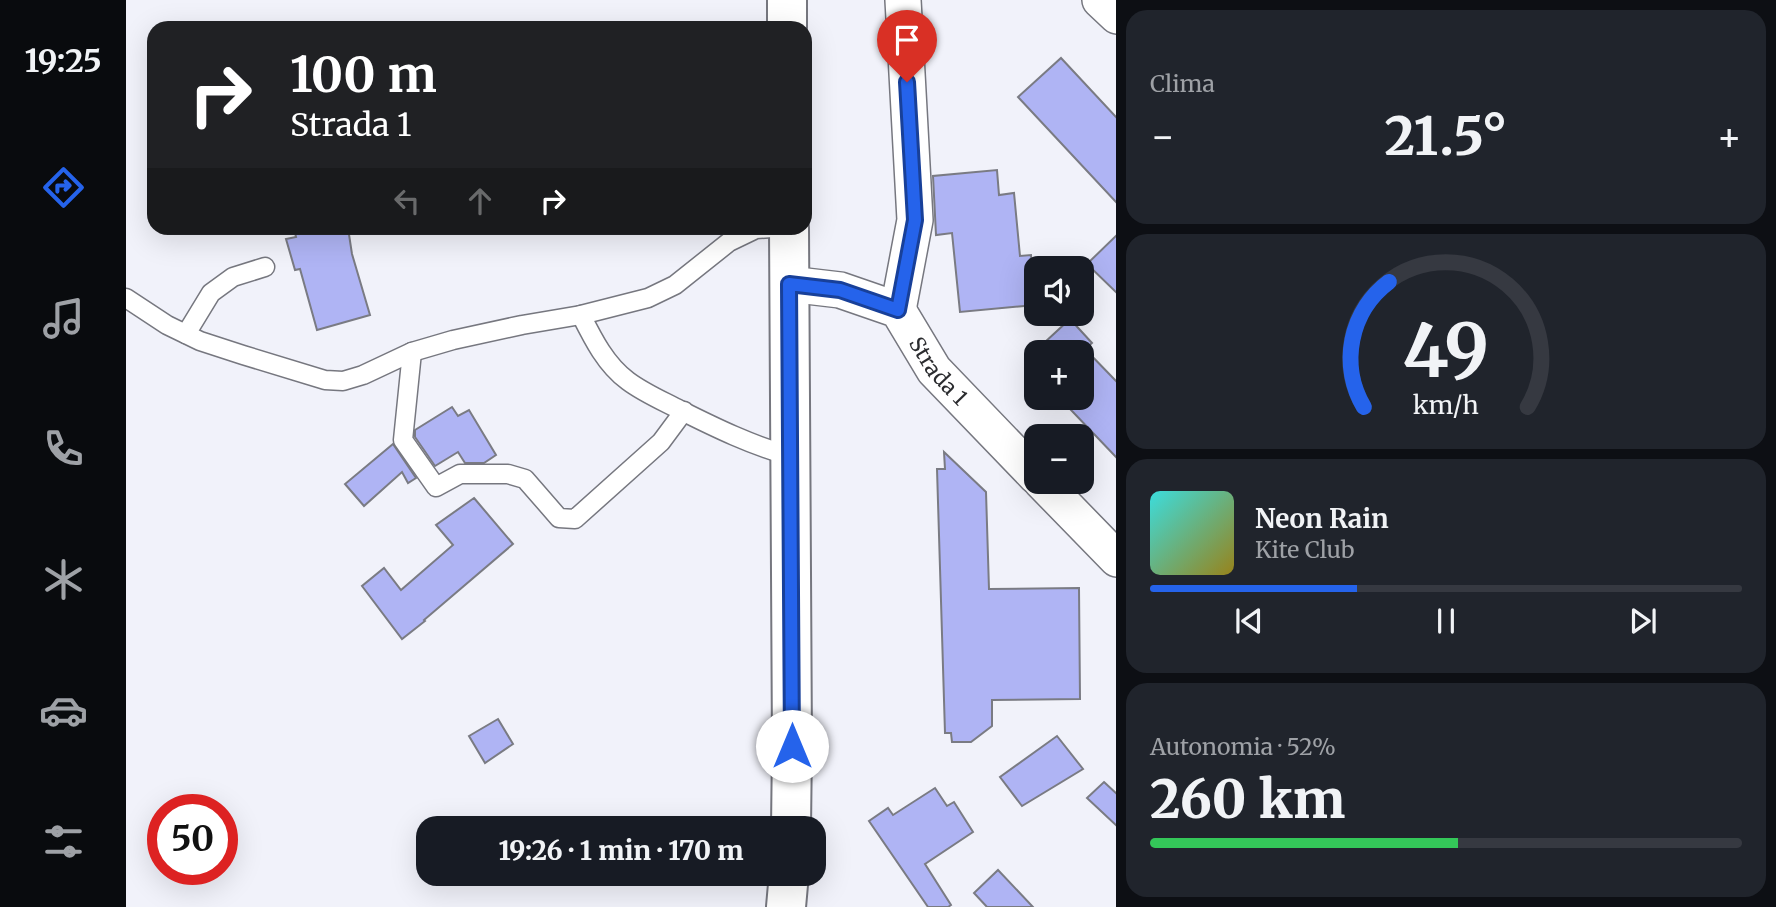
<!DOCTYPE html>
<html lang="it">
<meta charset="utf-8">
<style>
:root{--surface:#171b24;--page:#20242c;--text:#f1f3f6;--muted:#9ea1a6;--line:#363941;--accent:#2563eb}
body{margin:0;font-family:Merriweather,serif;background:var(--page);color:var(--text);height:100vh;display:flex;flex-direction:column;font-size:26px;white-space:nowrap}
*{box-sizing:border-box;margin:0}
p{font-size:23px;color:var(--muted)}
.icon{flex:none;width:38px;height:38px;fill:none;stroke:currentColor;stroke-width:2;stroke-linecap:round;stroke-linejoin:round}
.map{position:relative;flex:1;overflow:hidden}
.sheet{display:flex;flex-direction:column;gap:10px;padding:10px;background:#0d0f14;width:660px}
.sheet>*{flex:none}
.guide{position:absolute;left:21px;top:21px;width:665px;height:214px;border-radius:21px;box-shadow:0 7px 28px #0002;background:#202124;color:#fff;overflow:hidden}
.fabs{position:absolute;left:898px;top:256px;display:grid;gap:14px}
.fabs a{display:grid;place-items:center;width:70px;height:70px;border-radius:14px;background:var(--surface);box-shadow:0 7px 28px #0002;font-size:35px}
.speed{position:absolute;left:21px;top:794px;display:flex;gap:14px;font-size:35px;font-weight:700;text-align:center}
.speed>*{display:grid;place-content:center;width:91px;height:91px;border-radius:50%;background:var(--surface);box-shadow:0 7px 28px #0002;line-height:1}
.speed .limit{border:10px solid #d22;background:#fff;color:#111}
.pin{position:absolute;display:grid;place-items:center;width:60px;height:60px;color:#fff;margin:-72px -30px;border-radius:50% 50% 50% 0;rotate:-45deg;box-shadow:0 0 7px #0007}
.pin .icon{rotate:45deg}
.me{position:absolute;width:77px;margin:-38px;rotate:0deg;stroke-linejoin:round;filter:drop-shadow(0 0 5px #0008)}
.turn{display:flex;align-items:center;gap:24px;height:147px;padding:0 28px;font-size:32px}
.turn .icon{width:91px;height:91px;stroke-width:2.5}
.turn b{display:block;font-size:49px;line-height:60px}
.lanes{display:flex;align-items:center;height:66px;padding:0 28px;background:#0003;justify-content:center;gap:35px;direction:ltr}
.lanes .off{opacity:.35}
.big{font-size:52px;font-weight:800;line-height:1.1}
.sheet .tile{flex:1;display:flex;flex-direction:column;justify-content:center;gap:10px;min-width:0;padding:0 24px;border-radius:21px;background:var(--page)}
.sheet .dial{align-items:center;gap:0}
.dial svg{height:182px;overflow:visible;fill:none;stroke:var(--line);stroke-width:7;stroke-linecap:round;text-anchor:middle}
.dial text{fill:var(--text);stroke:none}
.song{display:flex;align-items:center;gap:21px}
.cover{width:84px;height:84px;border-radius:10px;background:linear-gradient(135deg,hsl(180 70% 55%),hsl(50 70% 35%))}
.played{height:7px;border-radius:4px;background:linear-gradient(90deg,var(--accent) 35%,var(--line) 35%)}
.keys{display:flex;justify-content:space-around;direction:ltr}
.heat{display:flex;justify-content:space-between;align-items:center;font-size:38px;direction:ltr}
.charge{height:10px;border-radius:5px;background:linear-gradient(90deg,#34c759 52%,var(--line) 0)}
.trip{position:absolute;left:290px;top:816px;width:410px;height:70px;border-radius:21px;background:var(--surface);box-shadow:0 7px 28px #0002;font-weight:800;line-height:70px;text-align:center}
main{display:flex;flex:1;min-height:0}
.dock{display:flex;flex-direction:column;width:126px;justify-content:space-around;align-items:center;background:#090b0e;color:var(--muted)}
.dock .icon{width:49px;height:49px}
.dock .on{color:var(--accent)}
.dock b{font-size:32px;color:var(--text)}
.map>svg:first-child{display:block}
.building{fill:#afb4f4;stroke:#7a7b83;stroke-width:2}
.lines{fill:none;stroke-linecap:round;stroke-linejoin:round}
.lane-casing{stroke:#76777f;stroke-width:21}
.street-casing{stroke:#76777f;stroke-width:38}
.secondary-casing{stroke:#76777f;stroke-width:42}
.lane{stroke:#fff;stroke-width:18}
.street{stroke:#fff;stroke-width:35}
.secondary{stroke:#fff;stroke-width:38}
.route-casing{stroke:#184099;stroke-width:18}
.route{stroke:#2563eb;stroke-width:12}
.labels{text-anchor:middle;dominant-baseline:central;stroke-width:5;stroke-linejoin:round;paint-order:stroke}
.street-label{font-size:21px;fill:#2b2c2f;stroke:#fff}
</style>
<main>
<nav class="dock">
<b>19:25</b>
<svg class="icon on" aria-label="directions" viewBox="0 0 24 24"><path d="M12 3l9 9-9 9-9-9zM9 14v-3h6M13 9l2 2-2 2"/></svg>
<svg class="icon" aria-label="music" viewBox="0 0 24 24"><path d="M9 18V5l10-2v13"/><circle cx="6" cy="18" r="3"/><circle cx="16" cy="16" r="3"/></svg>
<svg class="icon" aria-label="phone" viewBox="0 0 24 24"><path d="M5 4h4l2 5-3 2q2 4 5 5l2-3 5 2v4C11 20 4 13 5 4z"/></svg>
<svg class="icon" aria-label="climate" viewBox="0 0 24 24"><path d="M12 3v18M4 7l16 10M4 17L20 7"/></svg>
<svg class="icon" aria-label="car" viewBox="0 0 24 24"><path d="M5 17H2v-5l4-1 3-4h7l3 4 3 1v5h-3M9 17h6M6 11h13"/><circle cx="7" cy="17" r="2"/><circle cx="17" cy="17" r="2"/></svg>
<svg class="icon" aria-label="filters" viewBox="0 0 24 24"><path d="M4 7h16M4 17h16"/><circle cx="9" cy="7" r="2"/><circle cx="15" cy="17" r="2"/></svg>
</nav>
<div class="map">
<svg width="991" height="907" viewBox="0 0 991 907">
<rect width="100%" height="100%" fill="#f1f2fa"/>
<g class="building">
<polygon points="935,58 991,118 991,203 892,97"/>
<polygon points="871,170 873,195 888,193 894,256 905,255 909,305 834,312 826,233 810,235 807,176"/>
<polygon points="168,228 222,228 226,254 244,315 191,330 174,269 169,270 160,239 170,237"/>
<polygon points="991,235 991,293 961,264"/>
<polygon points="944,319 966,343 959,349 991,382 991,458 945,410 951,404 945,397 956,397 956,352 910,352 910,360 905,355"/>
<polygon points="326,407 332,416 343,410 370,455 358,463 339,463 332,452 309,466 289,437 289,430"/>
<polygon points="267,444 290,478 282,483 276,472 238,506 219,484"/>
<polygon points="818,452 860,492 863,589 953,588 954,699 866,700 866,726 845,742 826,742 825,733 819,733 811,469 819,469"/>
<polygon points="348,498 387,544 298,620 299,621 276,639 236,586 258,568 275,590 327,545 310,525"/>
<polygon points="372,719 387,744 359,763 343,736"/>
<polygon points="931,736 957,769 896,806 874,777"/>
<polygon points="978,782 991,794 991,826 961,798"/>
<polygon points="809,788 821,806 828,802 847,832 799,864 825,905 822,907 802,907 743,821 762,808 767,815"/>
<polygon points="872,870 907,907 861,907 848,893"/>
</g>
<g class="lines">
<defs>
<g id="lane">
<polyline points="0,298 41,325 74,341 117,355 199,380 217,381 237,375 286,352 327,340 396,325 455,315 522,298 549,285 603,242 630,229 646,228"/>
<path d="M455,315C467,339 480,365 502,381C518,393 537,401 554,410C590,428 625,445 664,456"/>
<polyline points="60,334 85,293 107,277 139,267"/>
<polyline points="286,352 277,440 310,487 334,474 382,474 399,479 433,518 449,519 535,442 558,411"/>
</g>
<g id="street">
<polyline points="974,0 991,16"/>
<path id="s1" d="M663,284L714,290L772,310L808,370L910,476"/>
<polyline points="772,310 789,220 777,0"/>
<polyline points="915,481 991,559"/>
</g>
<g id="secondary">
<polyline points="661,0 661,28"/>
<polyline points="663,228 666,746 665,828"/>
<polyline points="660,907 663,873"/>
</g>
</defs>
<use href="#lane" class="lane-casing"/>
<use href="#street" class="street-casing"/>
<use href="#secondary" class="secondary-casing"/>
<use href="#lane" class="lane"/>
<use href="#street" class="street"/>
<use href="#secondary" class="secondary"/>
</g>
<g class="lines">
<defs>
<polyline id="route" points="666,746 663,284 714,290 772,310 789,220 781,82"/>
</defs>
<use href="#route" class="route-casing"/>
<use href="#route" class="route"/>
</g>
<g class="labels">
<g class="street-label">
<text stroke="none"><textPath href="#s1" startOffset="186">Strada 1</textPath></text>
</g>
</g>
</svg>
<div class="fabs">
<a><svg class="icon" aria-label="sound" viewBox="0 0 24 24"><path d="M4 9h4l5-4v14l-5-4H4zM17 9q2 3 0 6"/></svg></a>
<a>+</a>
<a>−</a>
</div>
<div class="speed"><div class="limit">50</div></div>
<div class="pin" style="left:781px;top:82px;background:#d93025"><svg class="icon" aria-label="arrive" viewBox="0 0 24 24"><path d="M6 21V4h12l-3 4 3 4H6"/></svg></div>
<svg class="me" style="left:666px;top:746px" viewBox="-20 -20 40 40"><circle r="19" fill="#fff"/><path d="M0-13L10 11 0 6-10 11z" fill="#2563eb"/></svg>
<div class="trip">19:26 · 1 min · 170 m</div>
<div class="guide">
<div class="turn"><svg class="icon" aria-label="right" viewBox="0 0 24 24"><path d="M7 20v-9h11M14 6l5 5-5 5"/></svg><div><b>100 m</b>Strada 1</div></div>
<div class="lanes"><svg class="icon off" aria-label="left" viewBox="0 0 24 24"><path d="M17 20v-9H6M10 6l-5 5 5 5"/></svg><svg class="icon off" aria-label="ahead" viewBox="0 0 24 24"><path d="M12 20V5M6 11l6-6 6 6"/></svg><svg class="icon" aria-label="right" viewBox="0 0 24 24"><path d="M7 20v-9h11M14 6l5 5-5 5"/></svg></div>
</div>
</div>
<section class="sheet">
<div class="tile"><p>Clima</p>
<div class="heat"><a>−</a><b class="big">21.5°</b><a>+</a></div>
</div>
<div class="tile dial"><svg viewBox="0 0 100 80">
<path d="M14 69A42 42 0 1 1 86 69"/>
<path d="M14 69A42 42 0 0 1 25 14" stroke="#2563eb"/>
<text x="50" y="56" font-size="32" font-weight="700">49</text>
<text x="50" y="72" font-size="11">km/h</text>
</svg></div>
<div class="tile">
<div class="song"><i class="cover"></i><div><b>Neon Rain</b><p>Kite Club</p></div></div>
<div class="played"></div>
<div class="keys"><svg class="icon" aria-label="previous" viewBox="0 0 24 24"><path d="M18 5L8 12l10 7zM5 5v14"/></svg><svg class="icon" aria-label="pause" viewBox="0 0 24 24"><path d="M8 5v14M16 5v14"/></svg><svg class="icon" aria-label="next" viewBox="0 0 24 24"><path d="M6 5l10 7-10 7zM19 5v14"/></svg></div>
</div>
<div class="tile"><p>Autonomia · 52%</p><b class="big">260 km</b><div class="charge"></div></div>
</section>
</main>
